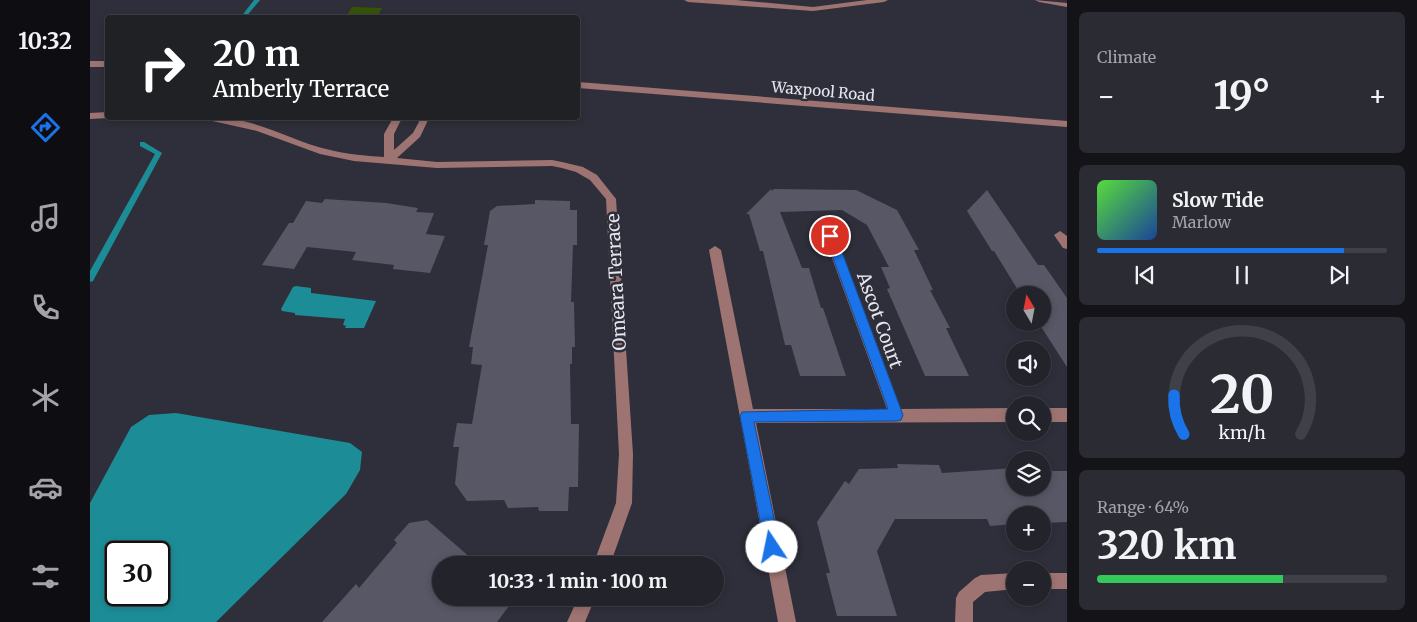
<!DOCTYPE html>
<meta charset="utf-8">
<style>
:root{--surface:#23232c;--page:#2b2b34;--text:#f1f3f6;--muted:#a3a4a9;--line:#404048;--accent:#1a73e8}
body{margin:0;font-family:Merriweather,serif;background:var(--page);color:var(--text);height:100vh;display:flex;flex-direction:column;font-size:19px;white-space:nowrap}
*{box-sizing:border-box;margin:0}
p{font-size:16px;color:var(--muted)}
.icon{flex:none;width:28px;height:28px;fill:none;stroke:currentColor;stroke-width:2;stroke-linecap:round;stroke-linejoin:round}
.map{position:relative;flex:1;overflow:hidden}
.sheet{display:flex;flex-direction:column;gap:12px;padding:12px;background:#131318;width:350px}
.sheet>*{flex:none}
.top-card{position:absolute;left:15px;top:15px;width:475px;height:105px;border-radius:5px;box-shadow:0 2px 8px #0003,0 0 0 1px var(--line);background:#202124;color:#fff;overflow:hidden}
.needle{width:32px;rotate:350deg}
.buttons{position:absolute;left:916px;top:286px;display:grid;gap:10px}
.buttons a{display:grid;place-items:center;width:45px;height:45px;border-radius:50%;background:var(--surface);box-shadow:0 2px 8px #0003,0 0 0 1px var(--line);font-size:25px}
.speed{position:absolute;left:15px;top:541px;display:flex;gap:10px;font-size:25px;font-weight:700;text-align:center}
.speed>*{display:grid;place-content:center;width:65px;height:65px;border-radius:50%;background:var(--surface);box-shadow:0 2px 8px #0003,0 0 0 1px var(--line);line-height:1}
.speed .limit{border:2px solid #111;border-radius:8px;background:#fff;color:#111}
.pin{position:absolute;display:grid;place-items:center;width:42px;height:42px;color:#fff;margin:-21px;border:2px solid #fff;border-radius:50%;box-shadow:0 1px 5px #0007}
.me{position:absolute;width:55px;margin:-28px;rotate:349deg;stroke-linejoin:round;filter:drop-shadow(0 0 4px #0008)}
.turn{display:flex;align-items:center;gap:18px;height:105px;padding:0 25px;font-size:22px}
.turn .icon{width:65px;height:65px;stroke-width:2.5}
.turn b{display:block;font-size:35px;line-height:42px}
.big{font-size:38px;font-weight:700;line-height:1.1}
.sheet .tile{flex:1;display:flex;flex-direction:column;justify-content:center;gap:8px;min-width:0;padding:0 18px;border-radius:8px;background:var(--page)}
.sheet .dial{align-items:center;gap:0}
.dial svg{height:130px;overflow:visible;fill:none;stroke:var(--line);stroke-width:7;stroke-linecap:round;text-anchor:middle}
.dial text{fill:var(--text);stroke:none}
.song{display:flex;align-items:center;gap:15px}
.cover{width:60px;height:60px;border-radius:8px;background:linear-gradient(135deg,hsl(110 70% 55%),hsl(220 70% 35%))}
.played{height:5px;border-radius:2px;background:linear-gradient(90deg,var(--accent) 85%,var(--line) 85%)}
.keys{display:flex;justify-content:space-around;direction:ltr}
.heat{display:flex;justify-content:space-between;align-items:center;font-size:28px;direction:ltr}
.charge{height:8px;border-radius:4px;background:linear-gradient(90deg,#34c759 64%,var(--line) 0)}
.trip{position:absolute;left:342px;top:556px;width:292px;height:50px;border-radius:25px;background:var(--surface);box-shadow:0 2px 8px #0003,0 0 0 1px var(--line);font-weight:700;line-height:50px;text-align:center}
main{display:flex;flex:1;min-height:0}
.menu{display:flex;flex-direction:column;width:90px;justify-content:space-around;align-items:center;background:#0e0e12;color:var(--muted)}
.menu .icon{width:35px;height:35px}
.menu .current{color:var(--accent)}
.menu b{font-size:22px;color:var(--text)}
.map>svg:first-child{display:block}
.green{fill:#375308}
.water{fill:#1c8d97;fill-rule:evenodd}
.lines{fill:none;stroke-linecap:round;stroke-linejoin:round}
.stream{fill:#1c8d97;fill-rule:evenodd}
.building{fill:#575765}
.minor{fill:#9e7472;fill-rule:evenodd}
.route{fill:#1a73e8;stroke:#114b97}
.labels{text-anchor:middle;dominant-baseline:central;stroke-width:5;stroke-linejoin:round;paint-order:stroke}
.far-street-label{font-size:15px;fill:#e6e6ee;stroke:#2f2f3b}
.street-label{font-size:18px;fill:#e6e6ee;stroke:#2f2f3b}
</style>
<main>
<nav class="menu">
<b>10:32</b>
<svg class="icon current" aria-label="directions" viewBox="0 0 24 24"><path d="M12 3l9 9-9 9-9-9zM9 14v-3h6M13 9l2 2-2 2"/></svg>
<svg class="icon" aria-label="music" viewBox="0 0 24 24"><path d="M9 18V5l10-2v13"/><circle cx="6" cy="18" r="3"/><circle cx="16" cy="16" r="3"/></svg>
<svg class="icon" aria-label="phone" viewBox="0 0 24 24"><path d="M5 4h4l2 5-3 2q2 4 5 5l2-3 5 2v4C11 20 4 13 5 4z"/></svg>
<svg class="icon" aria-label="climate" viewBox="0 0 24 24"><path d="M12 3v18M4 7l16 10M4 17L20 7"/></svg>
<svg class="icon" aria-label="car" viewBox="0 0 24 24"><path d="M5 17H2v-5l4-1 3-4h7l3 4 3 1v5h-3M9 17h6M6 11h13"/><circle cx="7" cy="17" r="2"/><circle cx="17" cy="17" r="2"/></svg>
<svg class="icon" aria-label="filters" viewBox="0 0 24 24"><path d="M4 7h16M4 17h16"/><circle cx="9" cy="7" r="2"/><circle cx="15" cy="17" r="2"/></svg>
</nav>
<div class="map">
<svg width="977" height="622" viewBox="0 0 977 622">
<rect width="100%" height="100%" fill="#2f2f3b"/>
<polygon class="green" points="262,7 292,8 287,17 256,17"/>
<g class="water">
<polygon points="206,286 221,288 221,293 286,301 274,328 255,328 256,326 253,325 255,319 205,315 205,313 192,311 191,309 203,287"/>
<path d="M86,413L260,443L272,452L270,470L256,494L126,622H0V503L41,427L59,415ZM26,552H69V595H26Z"/>
</g>
<g class="lines">
<g class="stream">
<polygon points="164,0 170,0 155,18 150,18"/>
<polygon points="50,142 54,142 72,153 3,281 0,282 0,271 65,154 50,146"/>
</g>
</g>
<g class="building">
<polygon points="681,189 682,191 684,189 766,190 807,210 829,250 824,250 843,290 840,290 860,328 856,328 879,376 835,376 797,289 800,288 791,267 799,267 777,225 752,210 690,212 712,268 719,268 731,308 733,308 756,376 710,376 701,345 695,345 673,251 670,251 659,214 656,214"/>
<polygon points="897,190 948,265 954,265 977,298 977,367 948,322 952,322 952,295 931,295 904,251 902,251 877,211"/>
<polygon points="235,199 296,203 328,208 326,212 344,213 336,234 355,236 340,273 303,269 304,265 262,260 266,252 217,247 204,269 172,265 199,223 203,223 216,201 232,203"/>
<polygon points="445,200 480,201 480,210 487,210 487,245 483,245 481,302 484,302 485,347 482,347 482,364 480,364 481,424 489,424 488,487 479,487 478,511 449,511 448,507 418,508 414,500 377,501 365,484 369,447 363,447 367,423 382,424 392,365 381,364 383,347 379,347 398,245 394,245 400,211 407,206 445,204"/>
<polygon points="807,464 849,465 852,473 925,468 925,488 952,488 952,471 977,471 977,522 952,523 952,515 925,515 925,524 900,526 897,519 805,519 787,551 807,616 747,616 736,573 740,573 727,522 755,481 759,484 769,469 808,468"/>
<polygon points="337,520 389,565 351,565 351,598 425,598 407,622 232,622 266,584 269,588 307,543 304,540 319,523"/>
</g>
<g class="lines">
<g class="minor">
<polygon points="594,0 646,0 723,7 777,0 798,0 794,2 723,11 598,2"/>
<polygon points="945,0 977,3 977,7 949,2"/>
<rect x="0" y="61" width="18" height="6"/>
<polygon points="488,82 977,121 977,127 488,88"/>
<polygon points="18,112 18,118 19,118 0,119 0,113"/>
<path d="M116,118C156,113 199,140 236,149C255,154 275,156 294,157V134L303,118H312L304,134V150L323,133L331,118H339L330,137L307,158L347,162L462,160L472,162L493,167L507,175L526,199L543,454L542,503L520,565H503L526,503L529,454L516,199L500,180L486,172L472,168L462,166L347,168L264,161L230,154L167,131L118,120Z"/>
<polygon points="970,231 977,236 977,249 973,248 964,235"/>
<polygon points="740,232 746,236 811,409 925,408 925,422 666,423 706,622 688,622 619,250 625,246 631,250 663,409 797,409 734,236"/>
<rect x="952" y="408" width="25" height="14"/>
<polygon points="925,573 925,589 895,592 883,602 883,622 865,622 866,598 869,592 885,578 891,575"/>
<rect x="952" y="573" width="25" height="16"/>
<polygon points="488,598 505,598 495,622 477,622"/>
</g>
</g>
<polygon class="route" points="740,232 746,236 813,415 811,420 806,421 664,422 690,547 688,552 682,555 677,552 675,547 650,416 652,412 798,409 735,236"/>
<g class="labels">
<g class="far-street-label">
<text transform="translate(733 91) rotate(5)">Waxpool Road</text>
</g>
<g class="street-label">
<text transform="translate(526 282) rotate(-93)">Omeara Terrace</text>
<text transform="translate(790 320) rotate(70)">Ascot Court</text>
</g>
</g>
</svg>
<div class="buttons">
<a><svg class="needle" viewBox="-14 -14 28 28"><path d="M0-13l5 13h-10z" fill="#e53935"/><path d="M0 13l5-13h-10z" fill="#a3a4a9"/></svg></a>
<a><svg class="icon" aria-label="sound" viewBox="0 0 24 24"><path d="M4 9h4l5-4v14l-5-4H4zM17 9q2 3 0 6"/></svg></a>
<a><svg class="icon" aria-label="search" viewBox="0 0 24 24"><circle cx="10" cy="10" r="6"/><path d="M15 15l6 6"/></svg></a>
<a><svg class="icon" aria-label="layers" viewBox="0 0 24 24"><path d="M12 4l9 5-9 5-9-5zM3 14l9 5 9-5"/></svg></a>
<a>+</a>
<a>−</a>
</div>
<div class="speed"><div class="limit">30</div></div>
<div class="pin" style="left:740px;top:236px;background:#d93025"><svg class="icon" aria-label="arrive" viewBox="0 0 24 24"><path d="M6 21V4h12l-3 4 3 4H6"/></svg></div>
<svg class="me" style="left:682px;top:547px" viewBox="-20 -20 40 40"><circle r="19" fill="#fff"/><path d="M0-13L10 11 0 6-10 11z" fill="#1a73e8"/></svg>
<div class="trip">10:33 · 1 min · 100 m</div>
<div class="top-card">
<div class="turn"><svg class="icon" aria-label="right" viewBox="0 0 24 24"><path d="M7 20v-9h11M14 6l5 5-5 5"/></svg><div><b>20 m</b>Amberly Terrace</div></div>
</div>
</div>
<section class="sheet">
<div class="tile"><p>Climate</p>
<div class="heat"><a>−</a><b class="big">19°</b><a>+</a></div>
</div>
<div class="tile">
<div class="song"><i class="cover"></i><div><b>Slow Tide</b><p>Marlow</p></div></div>
<div class="played"></div>
<div class="keys"><svg class="icon" aria-label="previous" viewBox="0 0 24 24"><path d="M18 5L8 12l10 7zM5 5v14"/></svg><svg class="icon" aria-label="pause" viewBox="0 0 24 24"><path d="M8 5v14M16 5v14"/></svg><svg class="icon" aria-label="next" viewBox="0 0 24 24"><path d="M6 5l10 7-10 7zM19 5v14"/></svg></div>
</div>
<div class="tile dial"><svg viewBox="0 0 100 80">
<path d="M14 69A42 42 0 1 1 86 69"/>
<path d="M14 69A42 42 0 0 1 8 45" stroke="#1a73e8"/>
<text x="50" y="56" font-size="32" font-weight="700">20</text>
<text x="50" y="72" font-size="11">km/h</text>
</svg></div>
<div class="tile"><p>Range · 64%</p><b class="big">320 km</b><div class="charge"></div></div>
</section>
</main>
